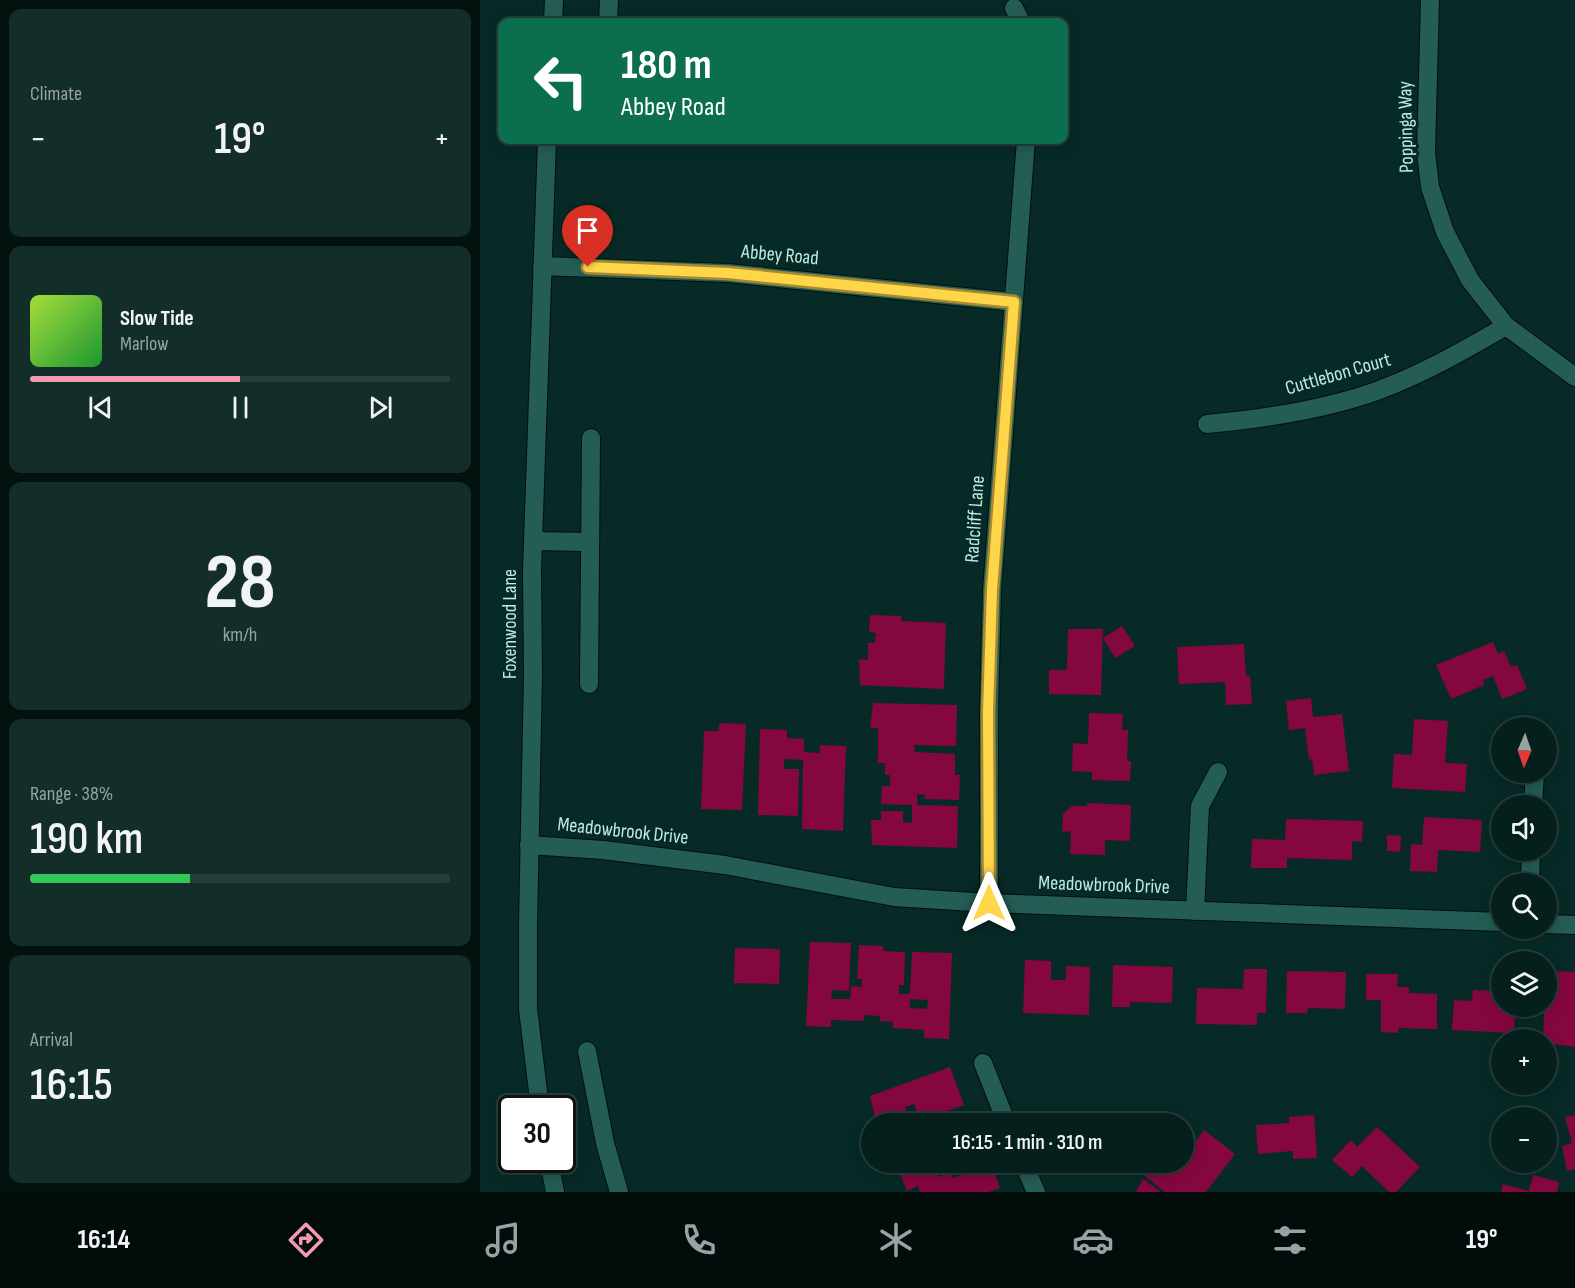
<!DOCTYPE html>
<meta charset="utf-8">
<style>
:root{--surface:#05201c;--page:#132d29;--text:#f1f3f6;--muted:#97a3a3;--line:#263e3b;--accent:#f29ab0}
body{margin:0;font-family:"Sofia Sans Condensed",sans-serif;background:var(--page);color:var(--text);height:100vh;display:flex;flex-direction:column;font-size:22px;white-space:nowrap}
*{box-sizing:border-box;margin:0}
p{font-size:20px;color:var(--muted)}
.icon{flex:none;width:33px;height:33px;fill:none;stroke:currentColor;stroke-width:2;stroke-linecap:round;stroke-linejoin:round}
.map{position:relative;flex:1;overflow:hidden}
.drawer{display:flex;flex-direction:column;gap:9px;padding:9px;background:#03120f;width:480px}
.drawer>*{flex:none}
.hud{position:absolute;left:18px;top:18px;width:570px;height:126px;border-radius:12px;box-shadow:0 3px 15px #0003,0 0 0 2px var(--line);background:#0b6e4f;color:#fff;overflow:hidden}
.needle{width:39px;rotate:182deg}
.controls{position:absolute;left:1011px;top:717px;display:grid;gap:12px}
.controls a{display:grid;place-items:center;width:66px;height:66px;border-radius:50%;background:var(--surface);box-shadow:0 3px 15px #0003,0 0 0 2px var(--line);font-size:30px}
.speed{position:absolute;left:18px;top:1095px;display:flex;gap:12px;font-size:30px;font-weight:700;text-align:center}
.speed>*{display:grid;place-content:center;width:78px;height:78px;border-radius:50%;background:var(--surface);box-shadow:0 3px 15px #0003,0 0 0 2px var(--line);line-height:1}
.speed .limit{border:3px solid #111;border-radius:9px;background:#fff;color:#111}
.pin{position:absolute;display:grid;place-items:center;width:51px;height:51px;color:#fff;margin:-62px -26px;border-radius:50% 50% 50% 0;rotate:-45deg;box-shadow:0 0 6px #0007}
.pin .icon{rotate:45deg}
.me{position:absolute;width:66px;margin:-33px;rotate:0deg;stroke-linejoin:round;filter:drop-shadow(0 0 4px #0008)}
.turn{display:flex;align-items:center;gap:21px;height:126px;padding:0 24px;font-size:27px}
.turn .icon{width:78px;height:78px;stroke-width:2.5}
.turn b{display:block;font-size:42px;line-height:51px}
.big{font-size:45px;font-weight:600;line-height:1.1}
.drawer .card{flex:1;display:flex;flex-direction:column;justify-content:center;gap:9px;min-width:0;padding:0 21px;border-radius:12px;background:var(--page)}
.drawer .dial{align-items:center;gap:0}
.dial b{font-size:78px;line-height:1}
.song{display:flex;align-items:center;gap:18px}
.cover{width:72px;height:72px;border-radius:9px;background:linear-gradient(135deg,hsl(80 70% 55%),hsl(130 70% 35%))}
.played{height:6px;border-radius:3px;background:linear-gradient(90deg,var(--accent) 50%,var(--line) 50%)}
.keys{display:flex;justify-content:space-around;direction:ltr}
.heat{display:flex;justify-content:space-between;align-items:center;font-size:33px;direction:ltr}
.charge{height:9px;border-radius:4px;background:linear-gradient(90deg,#34c759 38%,var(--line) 0)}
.trip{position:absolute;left:381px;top:1113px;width:333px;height:60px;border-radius:30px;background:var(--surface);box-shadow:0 3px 15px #0003,0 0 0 2px var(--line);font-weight:600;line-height:60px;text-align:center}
.dock{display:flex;height:96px;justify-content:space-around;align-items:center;background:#020d0b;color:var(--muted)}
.dock .icon{width:42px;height:42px}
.dock .active{color:var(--accent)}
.dock b{font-size:27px;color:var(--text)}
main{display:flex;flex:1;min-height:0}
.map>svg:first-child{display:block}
.building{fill:#85073f;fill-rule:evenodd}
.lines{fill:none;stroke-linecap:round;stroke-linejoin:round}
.minor-casing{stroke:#04100e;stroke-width:20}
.minor{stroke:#245d55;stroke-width:18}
.route-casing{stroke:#a68a30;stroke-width:15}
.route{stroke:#ffd54a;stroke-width:10}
.labels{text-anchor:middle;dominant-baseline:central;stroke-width:6;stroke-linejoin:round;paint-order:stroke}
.street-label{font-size:20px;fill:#bbebe3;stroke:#072a26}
</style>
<main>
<section class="drawer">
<div class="card"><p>Climate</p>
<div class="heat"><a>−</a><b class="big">19°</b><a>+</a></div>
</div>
<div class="card">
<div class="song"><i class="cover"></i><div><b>Slow Tide</b><p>Marlow</p></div></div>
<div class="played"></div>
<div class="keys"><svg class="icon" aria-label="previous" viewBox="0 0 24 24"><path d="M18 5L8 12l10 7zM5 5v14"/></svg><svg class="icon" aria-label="pause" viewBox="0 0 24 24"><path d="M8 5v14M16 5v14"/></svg><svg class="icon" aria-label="next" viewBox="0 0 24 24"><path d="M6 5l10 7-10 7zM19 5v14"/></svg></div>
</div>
<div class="card dial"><b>28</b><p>km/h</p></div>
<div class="card"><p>Range · 38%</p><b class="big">190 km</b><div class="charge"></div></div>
<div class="card"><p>Arrival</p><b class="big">16:15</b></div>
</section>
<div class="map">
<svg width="1095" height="1192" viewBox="0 0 1095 1192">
<rect width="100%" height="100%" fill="#072a26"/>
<g class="building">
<polygon points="390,615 421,616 421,621 466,623 464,689 380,685 379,659 388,660 388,643 395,643 396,633 389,632"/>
<polygon points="642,626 655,646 635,658 623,638"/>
<polygon points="588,629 623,629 621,695 569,694 569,670 587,670"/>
<polygon points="1013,642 1018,654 1024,651 1031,667 1037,665 1047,689 1022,699 1013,676 1003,680 1004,685 971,699 956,665"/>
<polygon points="764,644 766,676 770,676 772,704 746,705 745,682 699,684 697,647"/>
<polygon points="831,698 833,717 862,714 869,771 834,775 832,759 829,760 825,728 809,730 806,701"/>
<polygon points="393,703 477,705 476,746 434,745 435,752 475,754 475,775 480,775 479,800 445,799 445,795 437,794 437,805 478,806 477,848 392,845 391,820 401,820 401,811 423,811 423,822 432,823 432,805 401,804 402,786 410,786 410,775 405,775 405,763 398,763 398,728 390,728"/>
<polygon points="609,713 643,714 642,730 648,730 647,761 651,761 650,781 612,780 612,772 592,771 593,743 608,744"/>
<polygon points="934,719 968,721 965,763 987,764 985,792 912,788 914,754 932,755"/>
<polygon points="239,723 266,724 262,810 221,809 224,731 239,731"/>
<polygon points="280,729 307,730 307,738 324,739 324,752 340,753 340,745 366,746 363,831 322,829 323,760 304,759 304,769 319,769 318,816 278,815"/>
<polygon points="607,803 651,805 650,841 625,840 625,855 590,854 591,832 582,831 583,814 592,806 607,806"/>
<polygon points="944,817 1002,820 1000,852 958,850 957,872 930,871 931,844 942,845"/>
<polygon points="806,819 883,821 882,842 872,841 872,860 807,858 807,868 771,868 772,839 805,840"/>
<polygon points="907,835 921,836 920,852 907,851"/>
<path d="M330,942L371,943L369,991L352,990L351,999H370L371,986L382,987V979H377L379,945L403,946V951L425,952L424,985H419V994H430L432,952L472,953L469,1039L444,1038V1030L413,1028V1022L400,1021V1016L384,1015V1021L351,1020V1027L326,1026ZM430,999L448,1000L447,1009L430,1008Z"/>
<polygon points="255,948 300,949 299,984 254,983"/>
<polygon points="545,960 571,961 571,980 586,980 586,966 610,967 609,1015 543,1013"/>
<polygon points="633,965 693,967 692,1003 650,1002 650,1007 632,1007"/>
<polygon points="764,969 787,969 786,1013 777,1013 777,1025 716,1024 717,988 763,989"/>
<polygon points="807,971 866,972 865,1009 828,1008 827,1013 806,1013"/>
<polygon points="1066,971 1095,972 1095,1047 1066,1043 1066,1040 1063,1040"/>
<polygon points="886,974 918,974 917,987 929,987 929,993 957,994 957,1029 918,1028 918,1033 901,1032 901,1000 886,1000"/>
<polygon points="1020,984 1022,1006 1036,1006 1034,1033 972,1030 974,1000 992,1001 993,990 1019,991"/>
<polygon points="470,1067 484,1105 440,1121 434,1104 425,1107 431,1124 408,1124 406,1118 396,1122 390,1096"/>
<polygon points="485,1113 489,1124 457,1124 457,1123"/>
<polygon points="834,1115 837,1158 813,1159 813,1151 778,1154 776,1125 809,1123 809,1117"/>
<polygon points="1095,1115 1095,1169 1087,1171 1082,1146 1092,1143 1085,1117"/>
<polygon points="897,1127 940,1167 916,1192 909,1192 882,1166 872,1177 852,1160 871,1140 877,1147"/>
<polygon points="724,1130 755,1154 726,1192 685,1192 665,1176 676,1162 684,1162 690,1167 694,1162 704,1162 704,1138 713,1145"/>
<polygon points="424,1162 484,1162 465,1170 464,1165 455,1168 458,1177 471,1172 473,1178 512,1164 520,1188 508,1192 440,1192 438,1186 427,1191 420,1174 427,1171"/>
<polygon points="1053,1175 1079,1182 1077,1192 1021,1192 1023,1184 1049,1191"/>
<polygon points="663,1179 681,1192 656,1192"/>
</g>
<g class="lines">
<defs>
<g id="minor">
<polyline points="950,0 946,152 950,187 965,232 990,280 1026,326 1095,377"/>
<polyline points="534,8 541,22"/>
<polyline points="73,22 74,0"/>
<polyline points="128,22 129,0"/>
<polyline points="62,266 248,273 534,302"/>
<path d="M727,424C782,419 842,410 894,392C941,375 983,351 1026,326"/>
<polyline points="53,541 109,542"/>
<polyline points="109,684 111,438"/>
<polyline points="1053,806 1055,772"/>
<polyline points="49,845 123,850 245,865 414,897 509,903 1022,922"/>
<polyline points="1050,884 1051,850"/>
<polyline points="509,903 509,712 512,590 546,140"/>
<polyline points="715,911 720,806 738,772"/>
<polyline points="1066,924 1095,925"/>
<polyline points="107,1051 125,1143 139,1192"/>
<polyline points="503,1063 527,1124"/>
<polyline points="60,1108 48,1009 48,925 53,674 52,571 67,140"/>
<polyline points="69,1160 75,1192"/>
<polyline points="543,1162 556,1192"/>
</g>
</defs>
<use href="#minor" class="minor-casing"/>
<use href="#minor" class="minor"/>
</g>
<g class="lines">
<defs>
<polyline id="route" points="108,267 248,273 534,302 512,590 508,712 509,903"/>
</defs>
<use href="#route" class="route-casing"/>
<use href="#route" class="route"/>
</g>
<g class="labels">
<g class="street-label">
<text transform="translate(926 127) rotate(-91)">Poppinga Way</text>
<text transform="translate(300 255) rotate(5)">Abbey Road</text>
<text transform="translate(858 374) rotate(-16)">Cuttlebon Court</text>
<text transform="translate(495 519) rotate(-86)">Radcliff Lane</text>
<text transform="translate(30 624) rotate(-90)">Foxenwood Lane</text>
<text transform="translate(143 831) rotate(6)">Meadowbrook Drive</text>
<text transform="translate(624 885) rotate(2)">Meadowbrook Drive</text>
</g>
</g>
</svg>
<div class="controls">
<a><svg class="needle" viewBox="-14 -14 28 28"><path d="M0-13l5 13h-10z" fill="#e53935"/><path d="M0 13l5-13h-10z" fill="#97a3a3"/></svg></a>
<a><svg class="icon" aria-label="sound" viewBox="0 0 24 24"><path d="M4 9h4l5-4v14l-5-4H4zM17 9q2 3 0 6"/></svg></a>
<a><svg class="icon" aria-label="search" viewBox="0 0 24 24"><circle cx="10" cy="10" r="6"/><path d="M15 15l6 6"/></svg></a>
<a><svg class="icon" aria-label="layers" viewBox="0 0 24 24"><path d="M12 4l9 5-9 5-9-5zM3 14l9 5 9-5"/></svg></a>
<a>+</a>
<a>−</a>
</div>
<div class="speed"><div class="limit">30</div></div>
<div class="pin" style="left:108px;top:267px;background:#d93025"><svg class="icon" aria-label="arrive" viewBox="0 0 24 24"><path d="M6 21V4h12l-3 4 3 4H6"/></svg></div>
<svg class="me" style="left:509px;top:903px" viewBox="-20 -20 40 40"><path d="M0-17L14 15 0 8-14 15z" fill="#ffd54a" stroke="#fff" stroke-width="4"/></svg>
<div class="trip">16:15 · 1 min · 310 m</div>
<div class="hud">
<div class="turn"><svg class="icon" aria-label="left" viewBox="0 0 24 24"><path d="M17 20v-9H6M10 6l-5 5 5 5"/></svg><div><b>180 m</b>Abbey Road</div></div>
</div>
</div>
</main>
<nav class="dock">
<b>16:14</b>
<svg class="icon active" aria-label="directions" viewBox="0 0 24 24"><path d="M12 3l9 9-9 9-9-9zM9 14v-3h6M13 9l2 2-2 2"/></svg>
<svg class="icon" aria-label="music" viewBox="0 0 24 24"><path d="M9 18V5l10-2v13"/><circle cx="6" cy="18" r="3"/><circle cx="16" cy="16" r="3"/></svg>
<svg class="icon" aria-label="phone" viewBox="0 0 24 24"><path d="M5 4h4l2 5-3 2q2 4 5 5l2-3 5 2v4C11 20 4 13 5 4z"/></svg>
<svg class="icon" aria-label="climate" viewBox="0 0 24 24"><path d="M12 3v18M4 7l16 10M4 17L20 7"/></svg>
<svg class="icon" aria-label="car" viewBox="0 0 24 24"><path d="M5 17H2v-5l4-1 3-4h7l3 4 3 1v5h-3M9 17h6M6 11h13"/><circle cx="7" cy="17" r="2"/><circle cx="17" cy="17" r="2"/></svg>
<svg class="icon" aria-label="filters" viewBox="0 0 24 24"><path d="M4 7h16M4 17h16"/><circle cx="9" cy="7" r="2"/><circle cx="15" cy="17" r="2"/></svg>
<b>19°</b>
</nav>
